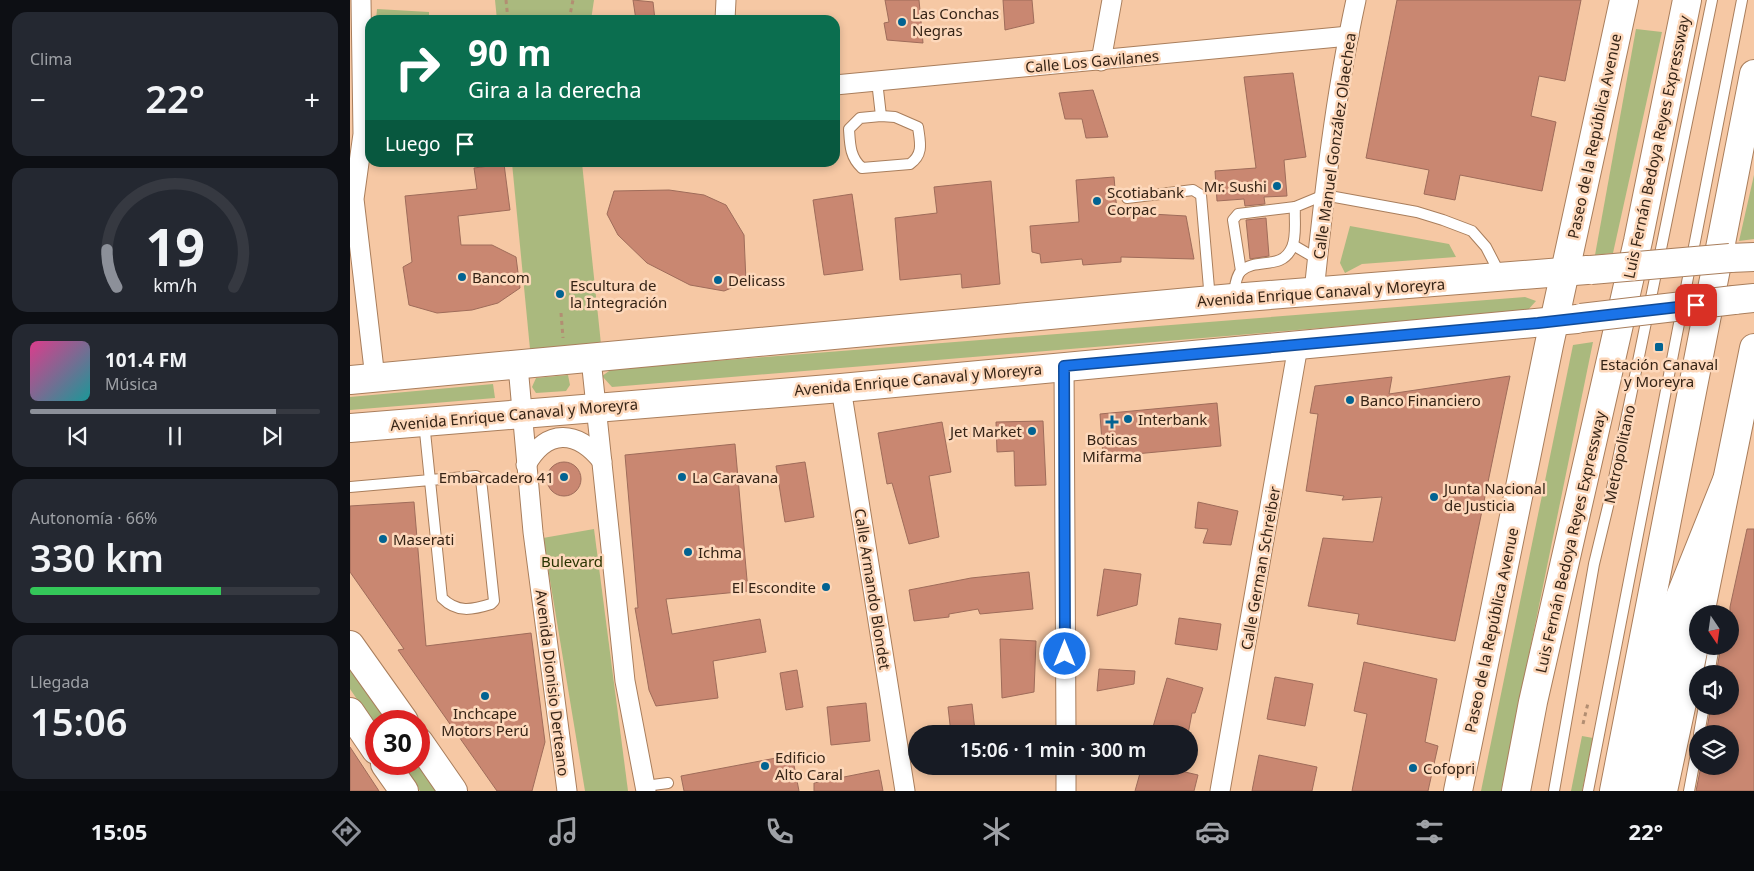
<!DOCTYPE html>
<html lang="es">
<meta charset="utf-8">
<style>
:root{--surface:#171b24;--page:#242831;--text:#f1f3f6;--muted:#9ea1a6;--line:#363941;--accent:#8c9099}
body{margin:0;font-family:"Noto Sans",sans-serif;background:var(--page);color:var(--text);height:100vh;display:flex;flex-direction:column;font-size:19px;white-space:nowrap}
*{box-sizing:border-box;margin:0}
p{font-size:16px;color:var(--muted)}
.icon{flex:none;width:28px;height:28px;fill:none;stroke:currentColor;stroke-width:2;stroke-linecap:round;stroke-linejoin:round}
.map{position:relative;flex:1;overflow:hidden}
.side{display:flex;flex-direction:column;gap:12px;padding:12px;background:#0d0f14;width:350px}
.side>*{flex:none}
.banner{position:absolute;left:15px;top:15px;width:475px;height:152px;border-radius:15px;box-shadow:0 2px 8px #0003;background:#0b6e4f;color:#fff;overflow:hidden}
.needle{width:32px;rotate:167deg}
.tools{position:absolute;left:1339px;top:605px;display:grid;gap:10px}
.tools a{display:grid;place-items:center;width:50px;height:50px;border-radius:50%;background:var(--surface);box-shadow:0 2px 8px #0003;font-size:25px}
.speed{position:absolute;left:15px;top:710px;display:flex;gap:10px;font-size:25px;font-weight:700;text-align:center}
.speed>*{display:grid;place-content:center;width:65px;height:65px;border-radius:50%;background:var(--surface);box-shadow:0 2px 8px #0003;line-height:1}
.speed .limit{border:8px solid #d22;background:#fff;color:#111}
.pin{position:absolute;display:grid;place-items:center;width:42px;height:42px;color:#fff;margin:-21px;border-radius:10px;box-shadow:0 2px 8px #0006}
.me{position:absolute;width:55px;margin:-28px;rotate:0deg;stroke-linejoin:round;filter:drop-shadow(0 0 4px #0008)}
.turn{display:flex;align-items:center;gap:18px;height:105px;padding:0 20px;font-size:22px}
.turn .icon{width:65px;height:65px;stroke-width:2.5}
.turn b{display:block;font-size:35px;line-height:42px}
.then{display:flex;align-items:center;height:48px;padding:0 20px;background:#0003;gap:10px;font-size:19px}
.big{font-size:38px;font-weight:600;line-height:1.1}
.side .card{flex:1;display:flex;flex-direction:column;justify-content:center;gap:8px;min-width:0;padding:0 18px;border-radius:15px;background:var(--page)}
.side .dial{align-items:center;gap:0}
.dial svg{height:130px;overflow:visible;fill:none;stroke:var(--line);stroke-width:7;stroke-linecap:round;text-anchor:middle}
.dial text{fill:var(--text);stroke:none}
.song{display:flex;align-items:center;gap:15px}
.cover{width:60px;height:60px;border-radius:8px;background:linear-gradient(135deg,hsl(330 70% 55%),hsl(180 70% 35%))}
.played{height:5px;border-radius:2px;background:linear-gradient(90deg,var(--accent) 85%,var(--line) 85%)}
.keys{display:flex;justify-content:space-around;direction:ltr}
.heat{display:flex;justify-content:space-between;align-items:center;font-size:28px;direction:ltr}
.charge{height:8px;border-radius:4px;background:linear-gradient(90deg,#34c759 66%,var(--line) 0)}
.trip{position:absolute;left:558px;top:725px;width:290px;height:50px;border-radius:25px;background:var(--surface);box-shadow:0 2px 8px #0003;font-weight:600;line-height:50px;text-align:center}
.tab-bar{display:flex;height:80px;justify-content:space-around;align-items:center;background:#090b0e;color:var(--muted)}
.tab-bar .icon{width:35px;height:35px}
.tab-bar .current{color:var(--accent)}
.tab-bar b{font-size:22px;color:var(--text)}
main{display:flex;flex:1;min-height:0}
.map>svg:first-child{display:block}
.green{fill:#aab97e}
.building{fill:#c98771;stroke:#9f6c5a}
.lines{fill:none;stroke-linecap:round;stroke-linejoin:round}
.lane-casing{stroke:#a97e5c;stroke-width:12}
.street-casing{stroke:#a97e5c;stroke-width:21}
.secondary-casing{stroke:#a97e5c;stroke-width:30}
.primary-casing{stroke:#a97e5c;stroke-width:30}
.highway-casing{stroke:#a97e5c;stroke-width:30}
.path{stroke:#b28e72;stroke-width:3;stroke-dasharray:4 4;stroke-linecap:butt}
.lane{stroke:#fff;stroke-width:10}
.street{stroke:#fff;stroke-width:19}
.secondary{stroke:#fff;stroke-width:28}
.primary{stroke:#fff;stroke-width:28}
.highway{stroke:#fff;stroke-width:28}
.secondary-bridge-casing{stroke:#a97e5c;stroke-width:30;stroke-linecap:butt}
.secondary-bridge{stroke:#fff;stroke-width:28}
.route-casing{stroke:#114b97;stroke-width:12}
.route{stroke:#1a73e8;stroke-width:9}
.poi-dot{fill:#026392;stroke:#fdd8bb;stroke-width:2}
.labels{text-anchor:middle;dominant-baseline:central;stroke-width:5;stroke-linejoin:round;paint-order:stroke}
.poi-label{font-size:15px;fill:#362416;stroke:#fdd8bb;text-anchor:start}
.street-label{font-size:15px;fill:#362416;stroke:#fdd8bb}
.park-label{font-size:15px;fill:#2b3402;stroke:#fdd8bb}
</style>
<main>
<section class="side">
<div class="card"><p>Clima</p>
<div class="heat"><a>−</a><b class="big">22°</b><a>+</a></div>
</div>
<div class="card dial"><svg viewBox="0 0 100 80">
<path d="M14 69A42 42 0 1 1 86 69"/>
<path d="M14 69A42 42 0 0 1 8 46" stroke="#8c9099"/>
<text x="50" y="56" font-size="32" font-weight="700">19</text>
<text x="50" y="72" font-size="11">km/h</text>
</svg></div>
<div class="card">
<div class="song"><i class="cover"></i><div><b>101.4 FM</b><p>Música</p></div></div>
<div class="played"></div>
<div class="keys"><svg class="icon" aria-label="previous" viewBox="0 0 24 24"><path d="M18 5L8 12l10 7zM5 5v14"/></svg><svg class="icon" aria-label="pause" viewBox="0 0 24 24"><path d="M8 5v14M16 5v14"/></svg><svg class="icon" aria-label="next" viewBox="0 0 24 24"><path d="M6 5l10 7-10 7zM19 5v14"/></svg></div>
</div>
<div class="card"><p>Autonomía · 66%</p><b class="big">330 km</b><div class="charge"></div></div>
<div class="card"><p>Llegada</p><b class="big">15:06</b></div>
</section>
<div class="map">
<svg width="1404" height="791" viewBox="0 0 1404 791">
<rect width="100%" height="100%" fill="#f6c8a4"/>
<g class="green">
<polygon points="145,0 244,0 241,20 147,20"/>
<polygon points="27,9 79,12 79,20 26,20"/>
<polygon points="1286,29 1312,32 1263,253 1245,255"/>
<polygon points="162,163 232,163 251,344 180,349"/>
<polygon points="1404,175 1404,239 1389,241"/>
<polygon points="1000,226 1099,244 1106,257 1012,264 995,273 990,263"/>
<polygon points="1175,297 1186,301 1177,311 262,387 252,376 262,369"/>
<polygon points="1243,342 1151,791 1131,791 1223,345"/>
<polygon points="218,375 220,385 216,391 186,393 182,387 186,378"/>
<polygon points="143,384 145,398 0,410 0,397"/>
<polygon points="244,529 278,791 235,791 193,538"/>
<polygon points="0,660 42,721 26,721 26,727 0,689"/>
<polygon points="1232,736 1243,738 1232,791 1221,791"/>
<polygon points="52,764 69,764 90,791 70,791"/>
</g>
<g class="building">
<polygon points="283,0 303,2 305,20 286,20"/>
<polygon points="535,0 569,0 573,43 537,40 534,23 539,22"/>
<polygon points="653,0 682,0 684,23 655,30"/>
<polygon points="1047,0 1231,0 1215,81 1189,76 1181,116 1206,122 1192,191 1110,175 1105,200 1074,194 1079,170 1016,158"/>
<polygon points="943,73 956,157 934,160 937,196 914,197 915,204 895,206 894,199 867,201 865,171 906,168 894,77"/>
<polygon points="743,90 758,137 736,138 732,119 715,119 709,93"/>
<polygon points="154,164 160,210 108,216 111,245 142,245 166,257 170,288 148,303 122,310 87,313 59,305 53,267 62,262 55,196 127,189 124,168"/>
<polygon points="764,177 767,212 836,216 844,259 771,257 771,262 733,265 732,259 691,263 690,254 682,252 680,226 729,222 726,180"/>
<polygon points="641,181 650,284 612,288 611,274 550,280 545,218 587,213 584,187"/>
<polygon points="319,190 354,195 376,205 394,235 396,282 374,291 340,285 297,263 268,235 257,214 264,191"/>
<polygon points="502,194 513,270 474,275 463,200"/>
<polygon points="916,218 919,256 900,259 896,220"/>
<polygon points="1160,376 1105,641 1007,624 1009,614 958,606 973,538 1023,542 1032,497 992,500 994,496 956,491 968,414 960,413 965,386 1042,377 1039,394"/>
<polygon points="867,403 871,446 753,457 750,414"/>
<polygon points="693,421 696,485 665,486 664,451 647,452 646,422"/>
<polygon points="592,422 601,472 579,476 589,537 559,544 542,483 537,484 528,433"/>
<polygon points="385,444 398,591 316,599 322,634 410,619 416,652 363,661 368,698 306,706 299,690 285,608 288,608 275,455"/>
<circle cx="214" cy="479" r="17"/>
<polygon points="455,462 464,517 435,522 426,466"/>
<polygon points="64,502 76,646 181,633 195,742 182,791 147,791 48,650 54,649 0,572 0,506"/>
<polygon points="848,502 888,511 881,545 853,543 858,529 845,528"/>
<polygon points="1397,529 1404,529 1404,791 1346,791 1351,766 1380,766 1380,734 1356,734 1361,706 1380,706 1380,674 1366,674 1371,646 1380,646 1380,607"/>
<polygon points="754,569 791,574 787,605 747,616"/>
<polygon points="679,572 683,609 630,614 628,609 599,614 599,617 564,621 559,590 621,578"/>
<polygon points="829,618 871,624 867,650 825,644"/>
<polygon points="650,639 686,641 684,692 652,698"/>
<polygon points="1014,662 1087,679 1075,742 1088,746 1078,791 1002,791 1017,714 1004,711"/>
<polygon points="749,669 785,671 784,684 747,691"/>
<polygon points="447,670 453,707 436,710 430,673"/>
<polygon points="925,677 963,684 955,726 917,719"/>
<polygon points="817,678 853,688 845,713 842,713 838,734 801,734"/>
<polygon points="516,703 520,741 481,745 477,707"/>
<polygon points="622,704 625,731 601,733 598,707"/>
<polygon points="0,747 29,791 0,791"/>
<polygon points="442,755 449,791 334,791 331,776"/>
<polygon points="909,755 967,767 962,791 902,791"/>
<polygon points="792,766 809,766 848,775 844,791 785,791"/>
<polygon points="529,770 533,791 464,791 464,783"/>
</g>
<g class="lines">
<defs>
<g id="lane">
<polyline points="527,81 531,116"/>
<path d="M531,116L545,117L568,127C570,142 574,154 560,164L512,168C500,157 500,145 499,129L510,118Z"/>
<polyline points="777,198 843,190 851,195 860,300"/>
<polyline points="943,245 967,259"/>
<polyline points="891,271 883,220 888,214 945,207"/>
<path d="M883,297C885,290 885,277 891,271C907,257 932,271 942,247C947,236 944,219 945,207L974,195L1067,212L1093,220L1122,231L1136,247L1151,276"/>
<path d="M0,487L126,476L131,479L144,601L141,604C122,610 107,613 92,598L74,422"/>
<polyline points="1359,674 1364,646"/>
<polyline points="1349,734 1354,706"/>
<polyline points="295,786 318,783"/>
<polyline points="1204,791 1244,564 1260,498 1362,0"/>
<polyline points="1238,791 1392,0"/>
<polyline points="1339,791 1348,743"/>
</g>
<g id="street">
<polyline points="11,0 13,134 4,199 25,378"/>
<polyline points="375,20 376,0"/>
<polyline points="751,61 762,0"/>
<polyline points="485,85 999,36"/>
<path d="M964,292C974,195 985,96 1006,0"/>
<polyline points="241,359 275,681 296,791"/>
<polyline points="168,366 183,532 217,791"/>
<polyline points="714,366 716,734"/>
<polyline points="491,388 555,791"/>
<path d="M176,465C197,428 227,430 252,461"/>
<polyline points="716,766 716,791"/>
<polyline points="870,791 948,346"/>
</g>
<g id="secondary">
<polyline points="1380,258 1404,257"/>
<polyline points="1384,300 1404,298"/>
<polyline points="0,380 883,298 1237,270"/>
<polyline points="0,428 491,388 1227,319"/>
</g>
<g id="primary">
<polyline points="1350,614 1404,348"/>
<polyline points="0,645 54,721"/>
<polyline points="0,712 26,750"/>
<polyline points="69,742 103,791"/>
<polyline points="35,764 54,791"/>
<polyline points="1108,791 1199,345 1274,0"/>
<polyline points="1313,791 1348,628"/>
</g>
<g id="highway">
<polyline points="1166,791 1183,702 1288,241 1337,0"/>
<polyline points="1264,791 1404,74"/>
<polyline points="1287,791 1326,607 1377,480"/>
</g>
</defs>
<use href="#lane" class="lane-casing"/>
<use href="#street" class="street-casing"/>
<use href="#secondary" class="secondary-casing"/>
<use href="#primary" class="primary-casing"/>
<use href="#highway" class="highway-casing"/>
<g class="path">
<polyline points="156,0 158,20"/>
<polyline points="219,20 223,0"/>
<polyline points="211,313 213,338"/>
<polyline points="1233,724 1238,703"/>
</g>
<use href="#lane" class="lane"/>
<use href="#street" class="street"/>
<use href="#secondary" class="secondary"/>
<use href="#primary" class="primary"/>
<use href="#highway" class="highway"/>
<defs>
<g id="secondary-bridge">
<polyline points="1241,270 1380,258"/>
<polyline points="1231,318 1384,300"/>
</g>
</defs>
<use href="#secondary-bridge" class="secondary-bridge-casing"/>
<use href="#secondary-bridge" class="secondary-bridge"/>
</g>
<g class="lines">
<defs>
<polyline id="route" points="715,654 714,366 1188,323 1346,305"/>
</defs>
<use href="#route" class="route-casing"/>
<use href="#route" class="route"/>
</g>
<g class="poi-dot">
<circle cx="552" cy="22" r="5"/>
<circle cx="927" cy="186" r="5"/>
<circle cx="747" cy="201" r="5"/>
<circle cx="112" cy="277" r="5"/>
<circle cx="368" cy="280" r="5"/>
<circle cx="210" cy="294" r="5"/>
<rect x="1304" y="342" width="10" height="10" rx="2.5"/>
<circle cx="1000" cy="400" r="5"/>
<circle cx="778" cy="419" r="5"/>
<path d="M759.5 414.5h5v5h5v5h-5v5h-5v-5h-5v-5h5z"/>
<circle cx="682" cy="431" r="5"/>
<circle cx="214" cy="477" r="5"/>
<circle cx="332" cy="477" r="5"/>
<circle cx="1084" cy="497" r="5"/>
<circle cx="33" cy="539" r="5"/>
<circle cx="338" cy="552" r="5"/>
<circle cx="476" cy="587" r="5"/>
<circle cx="135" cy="696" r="5"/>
<circle cx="415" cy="766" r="5"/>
<circle cx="1063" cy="768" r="5"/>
</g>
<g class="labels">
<g class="poi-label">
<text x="562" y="13">Las Conchas<tspan x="562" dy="17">Negras</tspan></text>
<text x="917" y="186" text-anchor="end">Mr. Sushi</text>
<text x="757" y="192">Scotiabank<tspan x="757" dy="17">Corpac</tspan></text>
<text x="122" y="277">Bancom</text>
<text x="378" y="280">Delicass</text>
<text x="220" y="285">Escultura de<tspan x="220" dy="17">la Integración</tspan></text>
<text x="1309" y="364" text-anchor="middle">Estación Canaval<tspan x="1309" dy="17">y Moreyra</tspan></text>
<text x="1010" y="400">Banco Financiero</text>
<text x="788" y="419">Interbank</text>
<text x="672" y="431" text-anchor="end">Jet Market</text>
<text x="762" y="439" text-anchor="middle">Boticas<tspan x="762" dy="17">Mifarma</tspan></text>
<text x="204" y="477" text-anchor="end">Embarcadero 41</text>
<text x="342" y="477">La Caravana</text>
<text x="1094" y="488">Junta Nacional<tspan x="1094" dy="17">de Justicia</tspan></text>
<text x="43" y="539">Maserati</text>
<text x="348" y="552">Ichma</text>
<text x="466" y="587" text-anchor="end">El Escondite</text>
<text x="135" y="713" text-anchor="middle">Inchcape<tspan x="135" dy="17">Motors Perú</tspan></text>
<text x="425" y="757">Edificio<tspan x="425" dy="17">Alto Caral</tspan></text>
<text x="1073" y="768">Cofopri</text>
</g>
<g class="street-label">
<text transform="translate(742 61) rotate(-5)">Calle Los Gavilanes</text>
<text transform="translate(1244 136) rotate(-78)">Paseo de la República Avenue</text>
<text transform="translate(984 146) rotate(-82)">Calle Manuel González Olaechea</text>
<text transform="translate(1306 147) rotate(-78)">Luis Fernán Bedoya Reyes Expressway</text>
<text transform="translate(971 292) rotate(-4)">Avenida Enrique Canaval y Moreyra</text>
<text transform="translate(568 379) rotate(-5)">Avenida Enrique Canaval y Moreyra</text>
<text transform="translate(164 414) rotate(-5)">Avenida Enrique Canaval y Moreyra</text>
<text transform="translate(1269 454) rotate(-78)">Metropolitano</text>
<text transform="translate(1220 542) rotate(-77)">Luis Fernán Bedoya Reyes Expressway</text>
<text transform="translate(910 568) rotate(-80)">Calle German Schreiber</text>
<text transform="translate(523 589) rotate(81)">Calle Armando Blondet</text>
<text transform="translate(1141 630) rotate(-78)">Paseo de la República Avenue</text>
<text transform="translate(203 683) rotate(83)">Avenida Dionisio Derteano</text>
</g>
<g class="park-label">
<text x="222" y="561">Bulevard</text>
</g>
</g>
</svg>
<div class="tools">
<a><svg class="needle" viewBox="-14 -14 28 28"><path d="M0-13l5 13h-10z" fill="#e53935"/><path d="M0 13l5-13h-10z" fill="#9ea1a6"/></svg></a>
<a><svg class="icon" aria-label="sound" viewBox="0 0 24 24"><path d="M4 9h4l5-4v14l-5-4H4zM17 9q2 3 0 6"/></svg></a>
<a><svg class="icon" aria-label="layers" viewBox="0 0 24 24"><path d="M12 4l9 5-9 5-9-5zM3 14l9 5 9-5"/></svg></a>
</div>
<div class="speed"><div class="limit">30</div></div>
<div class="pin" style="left:1346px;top:305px;background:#d93025"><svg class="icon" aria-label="arrive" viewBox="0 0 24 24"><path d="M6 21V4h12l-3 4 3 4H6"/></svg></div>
<svg class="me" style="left:715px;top:654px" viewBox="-20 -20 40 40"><circle r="17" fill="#1a73e8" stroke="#fff" stroke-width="3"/><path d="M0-11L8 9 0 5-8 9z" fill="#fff"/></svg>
<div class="trip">15:06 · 1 min · 300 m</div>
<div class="banner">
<div class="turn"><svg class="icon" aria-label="right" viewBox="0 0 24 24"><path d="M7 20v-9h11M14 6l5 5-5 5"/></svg><div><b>90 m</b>Gira a la derecha</div></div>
<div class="then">Luego<svg class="icon" aria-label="arrive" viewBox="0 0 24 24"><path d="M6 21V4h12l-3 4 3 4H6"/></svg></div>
</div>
</div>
</main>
<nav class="tab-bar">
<b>15:05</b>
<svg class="icon current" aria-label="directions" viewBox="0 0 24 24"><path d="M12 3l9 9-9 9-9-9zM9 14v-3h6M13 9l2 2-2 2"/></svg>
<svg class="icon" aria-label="music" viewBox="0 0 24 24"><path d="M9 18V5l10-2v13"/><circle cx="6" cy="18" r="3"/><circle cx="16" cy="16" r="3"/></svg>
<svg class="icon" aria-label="phone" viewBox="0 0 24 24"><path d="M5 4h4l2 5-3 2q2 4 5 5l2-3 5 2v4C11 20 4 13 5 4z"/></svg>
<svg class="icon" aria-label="climate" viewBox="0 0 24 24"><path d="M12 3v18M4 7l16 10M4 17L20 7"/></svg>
<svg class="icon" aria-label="car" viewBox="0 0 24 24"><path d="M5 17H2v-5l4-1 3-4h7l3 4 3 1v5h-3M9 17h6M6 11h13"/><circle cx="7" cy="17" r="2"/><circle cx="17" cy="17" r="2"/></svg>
<svg class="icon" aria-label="filters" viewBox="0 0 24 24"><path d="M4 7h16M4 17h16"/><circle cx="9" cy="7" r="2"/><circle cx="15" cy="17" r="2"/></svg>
<b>22°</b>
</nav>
